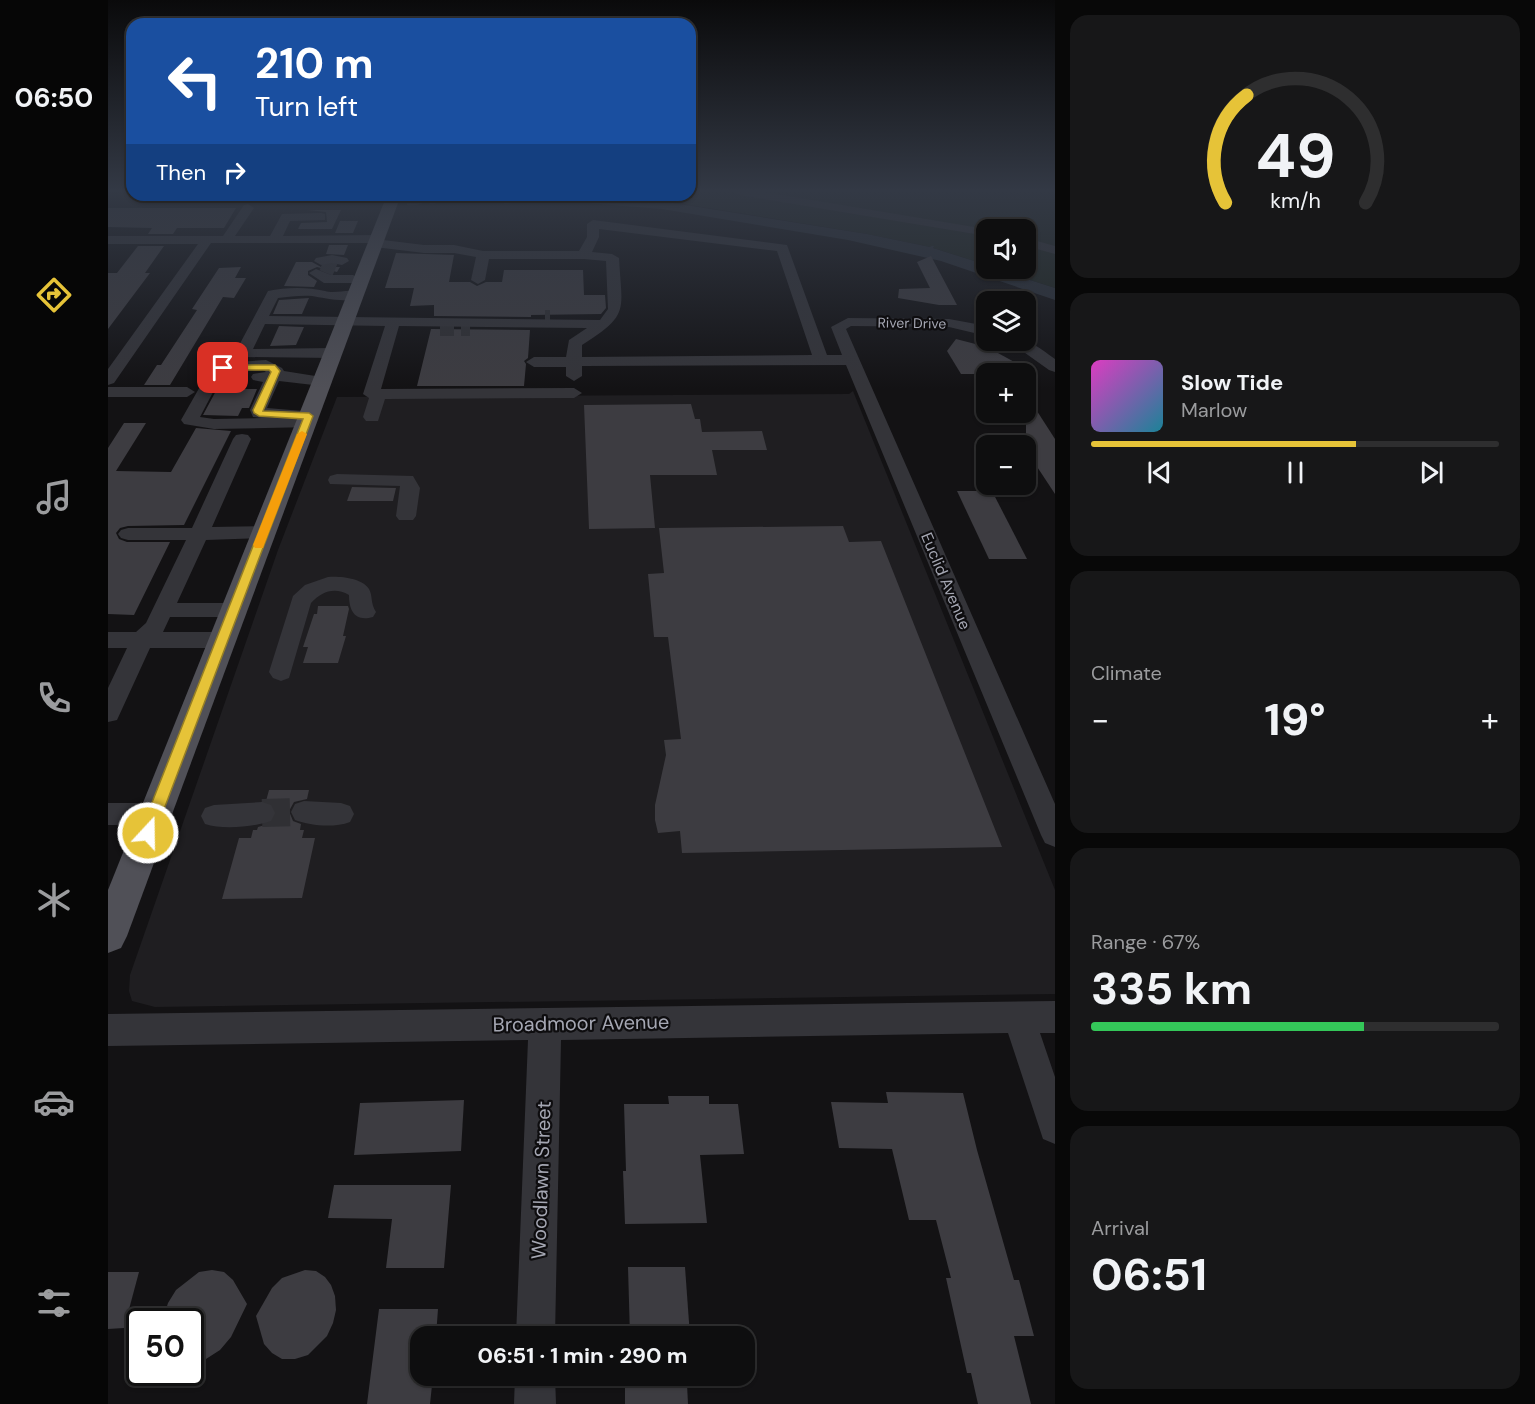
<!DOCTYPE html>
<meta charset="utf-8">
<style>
:root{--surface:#0e0e0f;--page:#171718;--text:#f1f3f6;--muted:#9b9c9e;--line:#2e2e2f;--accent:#e6c338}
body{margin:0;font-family:"DM Sans",sans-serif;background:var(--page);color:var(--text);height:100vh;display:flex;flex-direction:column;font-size:22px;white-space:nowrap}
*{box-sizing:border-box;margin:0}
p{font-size:20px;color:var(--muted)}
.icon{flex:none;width:33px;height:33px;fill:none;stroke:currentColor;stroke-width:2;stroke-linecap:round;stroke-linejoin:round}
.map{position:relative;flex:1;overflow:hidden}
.details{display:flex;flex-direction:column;gap:15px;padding:15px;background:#080808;width:480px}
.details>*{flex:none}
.top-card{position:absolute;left:18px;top:18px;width:570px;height:183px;border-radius:18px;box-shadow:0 2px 4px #0004,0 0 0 2px var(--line);background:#1a4fa0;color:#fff;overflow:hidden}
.buttons{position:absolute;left:868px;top:219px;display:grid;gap:12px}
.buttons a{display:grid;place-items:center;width:60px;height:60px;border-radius:12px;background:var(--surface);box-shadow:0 2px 4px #0004,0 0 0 2px var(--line);font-size:30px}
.speed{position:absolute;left:18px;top:1308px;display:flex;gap:12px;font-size:30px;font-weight:700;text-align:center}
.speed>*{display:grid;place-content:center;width:78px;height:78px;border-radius:50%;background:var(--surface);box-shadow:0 2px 4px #0004,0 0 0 2px var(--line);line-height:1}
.speed .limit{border:3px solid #111;border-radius:9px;background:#fff;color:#111}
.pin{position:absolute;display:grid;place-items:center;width:51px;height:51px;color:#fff;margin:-26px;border-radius:12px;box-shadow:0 3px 9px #0006}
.me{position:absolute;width:66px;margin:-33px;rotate:21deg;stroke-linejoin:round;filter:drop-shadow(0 0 4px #0008)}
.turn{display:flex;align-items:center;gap:21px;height:126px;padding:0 30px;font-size:27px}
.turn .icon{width:78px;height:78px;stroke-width:2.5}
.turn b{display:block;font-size:42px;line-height:51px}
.then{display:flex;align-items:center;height:57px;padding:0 30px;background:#0003;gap:12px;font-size:22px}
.big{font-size:45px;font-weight:700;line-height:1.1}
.details .widget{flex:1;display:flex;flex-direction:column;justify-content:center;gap:9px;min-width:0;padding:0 21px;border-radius:18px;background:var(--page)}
.details .dial{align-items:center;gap:0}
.dial svg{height:156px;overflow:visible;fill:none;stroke:var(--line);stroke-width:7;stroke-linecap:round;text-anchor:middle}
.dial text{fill:var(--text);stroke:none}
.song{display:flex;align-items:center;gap:18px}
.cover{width:72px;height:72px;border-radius:9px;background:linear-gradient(135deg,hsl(310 70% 55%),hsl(190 70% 35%))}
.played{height:6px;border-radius:3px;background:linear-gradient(90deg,var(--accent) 65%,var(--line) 65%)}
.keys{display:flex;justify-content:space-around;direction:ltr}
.heat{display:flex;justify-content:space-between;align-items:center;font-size:33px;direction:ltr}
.charge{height:9px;border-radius:4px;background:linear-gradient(90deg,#34c759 67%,var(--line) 0)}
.trip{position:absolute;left:302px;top:1326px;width:345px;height:60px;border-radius:18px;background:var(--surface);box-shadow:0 2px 4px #0004,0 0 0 2px var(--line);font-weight:700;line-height:60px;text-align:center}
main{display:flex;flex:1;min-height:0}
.dock{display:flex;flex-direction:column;width:108px;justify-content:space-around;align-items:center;background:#060606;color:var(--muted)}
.dock .icon{width:42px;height:42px}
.dock .on{color:var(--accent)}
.dock b{font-size:27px;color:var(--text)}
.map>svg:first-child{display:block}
.built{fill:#1f1e21}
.green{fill:#1f2620}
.water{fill:#2a2f37}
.building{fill:#3d3c41}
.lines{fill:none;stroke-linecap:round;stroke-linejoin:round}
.minor-tunnel-far1{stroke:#303034;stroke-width:14;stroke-dasharray:14 7;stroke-linecap:butt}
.minor-tunnel{stroke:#303034;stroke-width:28;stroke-dasharray:28 14;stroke-linecap:butt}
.minor{fill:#343439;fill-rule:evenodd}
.major{fill:#505057;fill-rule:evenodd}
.route{fill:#e6c338;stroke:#967f24;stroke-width:1.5}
.slow{fill:#f59e0b}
.labels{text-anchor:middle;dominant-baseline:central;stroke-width:4.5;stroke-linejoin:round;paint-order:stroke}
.far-street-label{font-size:14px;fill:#a5a7b3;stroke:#0e0d0f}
.street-label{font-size:16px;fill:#a5a7b3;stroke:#0e0d0f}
.near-street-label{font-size:20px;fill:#a5a7b3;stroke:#0e0d0f}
</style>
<main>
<nav class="dock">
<b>06:50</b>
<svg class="icon on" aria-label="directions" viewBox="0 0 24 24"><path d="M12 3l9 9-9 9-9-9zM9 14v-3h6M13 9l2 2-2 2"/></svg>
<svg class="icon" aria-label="music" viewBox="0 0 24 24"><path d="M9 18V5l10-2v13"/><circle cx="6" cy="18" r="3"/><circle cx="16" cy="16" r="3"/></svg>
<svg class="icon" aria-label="phone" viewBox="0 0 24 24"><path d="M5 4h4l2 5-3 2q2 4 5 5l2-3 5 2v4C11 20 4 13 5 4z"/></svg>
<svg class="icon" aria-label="climate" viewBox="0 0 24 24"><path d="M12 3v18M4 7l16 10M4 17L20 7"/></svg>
<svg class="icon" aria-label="car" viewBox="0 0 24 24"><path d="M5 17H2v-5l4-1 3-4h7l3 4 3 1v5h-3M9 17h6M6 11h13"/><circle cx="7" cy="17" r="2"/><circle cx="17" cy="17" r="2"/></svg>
<svg class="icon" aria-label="filters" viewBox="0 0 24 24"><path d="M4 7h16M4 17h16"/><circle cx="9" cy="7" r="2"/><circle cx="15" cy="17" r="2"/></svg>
</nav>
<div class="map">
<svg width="947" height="1404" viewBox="0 0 947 1404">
<rect width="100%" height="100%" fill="#131214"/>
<polygon class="built" points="745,391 947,890 947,994 47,1007 24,1001 21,991 22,975 170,550 229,397 741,394"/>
<polygon class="green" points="582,192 947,192 947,288 888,269 918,268 918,230 879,230 879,265 822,247 759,234 570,203 478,195 582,195"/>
<path class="water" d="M171,195H478L552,201L759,234L822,247L824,246H826L825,248L879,265V268L888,269L944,287L947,288V300L833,261L740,240L554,209L414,198H411L415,202L397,204L393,202V198C378,193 355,195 339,199C332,201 329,205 321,204L325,200L320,199C316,205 305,206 299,205V203L311,199L225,200Z"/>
<g class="building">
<polygon points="0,208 128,208 116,228 69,228 65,234 40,234 44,228 0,227"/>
<polygon points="200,210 233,210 224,229 190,229 193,223 219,222 218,212"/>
<polygon points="232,221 250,221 245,233 227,233"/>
<polygon points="221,245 240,245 236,255 218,254"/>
<polygon points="30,246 56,246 37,273 42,273 0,329 0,273 9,273"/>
<polygon points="288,253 346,255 341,282 362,282 369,286 378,282 394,282 396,270 475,270 476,295 497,295 498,308 493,314 423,315 423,317 326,316 326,305 302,306 306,288 277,288"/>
<polygon points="823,256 849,305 831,305 790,298 791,289 822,288 809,262"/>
<polygon points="188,262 204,262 213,267 232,267 229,272 209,267 200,271 200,275 209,281 206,287 176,286"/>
<polygon points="133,267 127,278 138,278 126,298 115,297 62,385 36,385 49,365 53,365 89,310 84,309 111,268"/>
<polygon points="201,298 194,314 165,314 171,300"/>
<polygon points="171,326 196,327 188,345 162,346"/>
<polygon points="323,329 422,330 420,358 416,361 418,364 416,386 309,386"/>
<polygon points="848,339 879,347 928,374 853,374 839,351"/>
<polygon points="109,389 149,389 141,408 134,408 130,416 95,415"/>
<polygon points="918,394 947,439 947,494 918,450"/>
<polygon points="583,404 587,419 592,419 594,432 654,431 659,450 604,450 609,475 542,475 547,528 481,529 476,405"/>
<polygon points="16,423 38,423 8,471 63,472 88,428 123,431 76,525 20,526 12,528 8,533 11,539 19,542 62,542 26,615 0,614 0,448"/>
<polygon points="244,487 288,488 285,501 239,501"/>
<polygon points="849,491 884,491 919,559 881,559"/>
<polygon points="735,526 741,542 773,541 894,847 574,853 572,831 550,833 547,820 547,805 558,755 556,740 573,739 560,637 546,637 540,574 556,573 551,528"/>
<polygon points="210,606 240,606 241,609 235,636 238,636 230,663 195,663 200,647 195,647 206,614 209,614"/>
<polygon points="161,790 201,790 199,799 186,802 181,811 185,821 193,824 192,830 196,830 194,838 207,838 194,898 114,899 131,838 143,838 145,830 149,830 150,827 164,823 169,814 165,804 158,801"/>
<polygon points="778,1092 855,1093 869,1150 906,1280 911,1280 926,1336 906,1336 923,1404 870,1404 863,1373 859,1373 838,1278 843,1278 828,1220 801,1220 784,1149 731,1148 723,1102 780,1103"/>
<polygon points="560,1096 601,1096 601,1104 630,1104 636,1154 592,1155 599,1223 517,1224 515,1171 518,1171 516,1104 561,1104"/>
<polygon points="356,1100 353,1151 246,1155 252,1103"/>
<polygon points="226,1185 343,1185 336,1268 278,1268 284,1219 220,1218"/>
<polygon points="520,1267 577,1267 582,1336 522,1336"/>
<polygon points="104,1270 116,1272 125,1280 139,1304 123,1337 112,1350 98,1359 82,1363 82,1322 54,1322 60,1303 68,1290 91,1272"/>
<polygon points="197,1270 208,1271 217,1277 223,1285 227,1296 228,1310 225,1323 219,1336 200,1355 187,1359 174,1359 164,1353 156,1344 148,1316 164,1288 174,1278"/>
<polygon points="0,1272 31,1272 16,1328 0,1329"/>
<polygon points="271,1309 330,1309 328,1336 312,1336 312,1376 325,1376 322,1404 259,1404"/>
<polygon points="517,1384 579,1384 580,1404 517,1404"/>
</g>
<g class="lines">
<g class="minor-tunnel-far1">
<polyline points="218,273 223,261"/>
<polyline points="437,317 442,317"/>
<polyline points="332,329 362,329"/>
</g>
<polyline class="minor-tunnel" points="154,813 196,812"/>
<g class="minor">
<polygon points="626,192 656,192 884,230 879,230 879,236 632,195"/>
<path d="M140,204L146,208L127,236H162L174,214L213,213L217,214V220L182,221L175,236L269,235L274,236L275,240L316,245H346L375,251H471L479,237V224L485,220L679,245L719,355H734L723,327L740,318L841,319L879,326V336L841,327L743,326L738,329L947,804V847L937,843L933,835L738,365L474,366V376L466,381L458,376V367H426L418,362L426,357H458L461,340L479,328L291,326L273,389L466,388L474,393L466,398L277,399L270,421H258L255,417L261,398L255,394L277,326L157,324L145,349L225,348L233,353L225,358L135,357L128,351L160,291C178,287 200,287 217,291C229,295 245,286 254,295C244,305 216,298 204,296C193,295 181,297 170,298L161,316L492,320L500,309L498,261L476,259H381L377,280L370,284L363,280L368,257L346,253H316L267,247L261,243H103L6,383L0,385V369L90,244H0V236H115L136,205ZM491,229L669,251L704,355L474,357V345C522,314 514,312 511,258L504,254L484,252L491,237Z"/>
<polygon points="918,238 947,246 947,254 918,246"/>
<polygon points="224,255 239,258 241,261 234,265 224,263 213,265 206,261 208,258"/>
<polygon points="208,269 223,275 245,275 252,279 245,283 216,283 201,273"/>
<path d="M899,340C924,340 927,345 947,359V372L941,370Z"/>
<path d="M158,360L174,368L176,371L220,378L222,381L214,386L171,381L159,408L207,412L210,416L205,420L207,423L204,427L106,429L76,424L73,420L102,369L115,363ZM155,370L158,372L145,374L143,377L145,380L155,382L142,410L145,417L154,418L106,419L92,417L114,375L119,373Z"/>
<polygon points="0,387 79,387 87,392 79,397 0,397"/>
<polygon points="134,434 140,435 143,439 104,527 156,526 163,528 166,532 163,536 156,538 98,540 69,603 126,603 134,605 137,610 134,615 126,617 62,617 55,632 114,632 122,634 125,640 122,646 114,648 42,648 9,720 0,722 0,688 19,648 0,648 0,632 28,632 38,623 78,540 20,540 13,538 10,534 13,530 20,528 84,528 125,439 128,435"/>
<polygon points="229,474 305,476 312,488 308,516 305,520 291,520 288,516 292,486 222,484 220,480 222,476"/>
<path d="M220,577C232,576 254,578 261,589C265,596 262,603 268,612L265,617C247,622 241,611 241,595C227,587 214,591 203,603L181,678L173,681L165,678L161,672L185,596L197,585Z"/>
<path d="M196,801L233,803L242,806L246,814L242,822C226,828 203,826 187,820L183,812L187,804Z"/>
<path d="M154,802L163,805L167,813L163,821C145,827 115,830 97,824L93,816L97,808L106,805Z"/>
<polygon points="0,803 47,803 56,806 60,814 56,822 47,825 0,825"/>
<polygon points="947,1001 947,1033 932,1033 947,1077 947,1144 935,1139 900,1033 453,1040 447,1336 408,1336 420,1040 0,1046 0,1014"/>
<polygon points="407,1376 447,1376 448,1404 406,1404"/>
</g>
<polygon class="major" points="279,195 293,195 19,936 13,948 0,953 0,890"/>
</g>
<linearGradient id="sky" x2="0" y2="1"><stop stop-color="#0a0a0b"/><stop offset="0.49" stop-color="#333945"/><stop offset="1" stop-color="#333945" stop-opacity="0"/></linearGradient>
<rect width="947" height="389" fill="url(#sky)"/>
<polygon class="route" points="167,365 172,371 155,411 201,413 205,416 47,833 45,838 40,840 34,838 32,833 195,419 151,416 146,413 145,410 163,372 161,370 115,370 110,368 115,365"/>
<polygon class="slow" points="194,431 199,434 156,545 155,548 147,548 145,545 189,434"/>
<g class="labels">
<g class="far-street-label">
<text transform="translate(804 323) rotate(1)">River Drive</text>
</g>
<g class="street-label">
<text transform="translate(838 581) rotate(67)">Euclid Avenue</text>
</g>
<g class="near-street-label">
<text transform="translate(473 1023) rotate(-1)">Broadmoor Avenue</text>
<text transform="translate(433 1180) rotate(-88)">Woodlawn Street</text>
</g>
</g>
</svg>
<div class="buttons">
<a><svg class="icon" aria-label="sound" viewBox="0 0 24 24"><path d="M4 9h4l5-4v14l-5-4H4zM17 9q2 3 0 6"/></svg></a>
<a><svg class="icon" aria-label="layers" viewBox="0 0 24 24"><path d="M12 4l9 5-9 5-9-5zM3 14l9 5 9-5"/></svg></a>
<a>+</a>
<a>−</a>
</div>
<div class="speed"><div class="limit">50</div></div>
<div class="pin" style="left:115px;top:368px;background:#d93025"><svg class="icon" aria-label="arrive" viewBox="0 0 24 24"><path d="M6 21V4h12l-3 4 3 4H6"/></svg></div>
<svg class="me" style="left:40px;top:833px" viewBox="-20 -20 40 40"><circle r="17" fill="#e6c338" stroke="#fff" stroke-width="3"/><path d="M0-11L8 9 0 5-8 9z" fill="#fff"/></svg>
<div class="trip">06:51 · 1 min · 290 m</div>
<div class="top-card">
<div class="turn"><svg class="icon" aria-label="left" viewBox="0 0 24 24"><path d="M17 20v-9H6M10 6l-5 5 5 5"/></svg><div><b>210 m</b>Turn left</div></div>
<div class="then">Then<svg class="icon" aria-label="right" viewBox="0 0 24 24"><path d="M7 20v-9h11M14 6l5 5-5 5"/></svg></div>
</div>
</div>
<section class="details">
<div class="widget dial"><svg viewBox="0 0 100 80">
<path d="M14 69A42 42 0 1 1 86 69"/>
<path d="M14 69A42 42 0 0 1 25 14" stroke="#e6c338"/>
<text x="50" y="56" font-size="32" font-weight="700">49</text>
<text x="50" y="72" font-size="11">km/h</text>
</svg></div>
<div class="widget">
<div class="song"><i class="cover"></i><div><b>Slow Tide</b><p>Marlow</p></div></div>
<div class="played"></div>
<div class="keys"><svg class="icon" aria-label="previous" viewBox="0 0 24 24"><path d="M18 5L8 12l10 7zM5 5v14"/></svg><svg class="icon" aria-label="pause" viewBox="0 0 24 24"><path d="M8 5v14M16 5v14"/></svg><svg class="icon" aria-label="next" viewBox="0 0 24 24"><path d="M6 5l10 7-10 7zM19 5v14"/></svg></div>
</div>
<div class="widget"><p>Climate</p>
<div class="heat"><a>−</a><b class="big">19°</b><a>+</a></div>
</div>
<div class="widget"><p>Range · 67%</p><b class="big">335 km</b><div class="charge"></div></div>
<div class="widget"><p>Arrival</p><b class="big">06:51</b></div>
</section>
</main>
